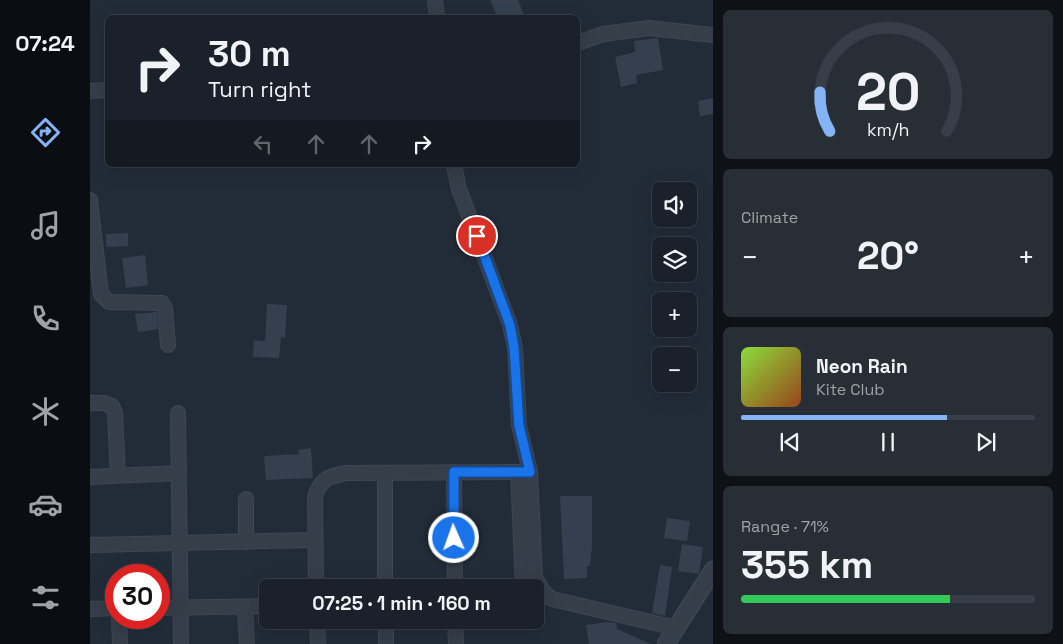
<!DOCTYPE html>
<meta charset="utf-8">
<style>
:root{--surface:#1a212a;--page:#272e36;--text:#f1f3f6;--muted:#9fa3a8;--line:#383e47;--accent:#85b3f5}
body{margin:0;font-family:"Space Grotesk",sans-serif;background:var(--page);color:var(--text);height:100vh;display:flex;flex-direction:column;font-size:19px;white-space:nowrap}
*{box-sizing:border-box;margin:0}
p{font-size:16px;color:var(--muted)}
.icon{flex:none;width:28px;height:28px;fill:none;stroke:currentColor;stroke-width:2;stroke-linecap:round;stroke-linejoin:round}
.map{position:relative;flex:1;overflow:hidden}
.drawer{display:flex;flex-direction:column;gap:10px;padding:10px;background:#0e1217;width:350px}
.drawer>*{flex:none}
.banner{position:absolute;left:15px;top:15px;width:475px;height:152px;border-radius:8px;box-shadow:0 5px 20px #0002,0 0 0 1px var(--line);background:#1a212a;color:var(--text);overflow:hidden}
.controls{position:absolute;left:562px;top:182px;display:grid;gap:10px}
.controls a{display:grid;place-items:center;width:45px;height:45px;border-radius:8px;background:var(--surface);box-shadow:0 5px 20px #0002,0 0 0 1px var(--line);font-size:25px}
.speed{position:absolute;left:15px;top:564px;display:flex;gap:10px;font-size:25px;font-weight:700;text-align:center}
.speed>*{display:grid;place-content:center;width:65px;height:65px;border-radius:50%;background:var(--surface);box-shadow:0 5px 20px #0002,0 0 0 1px var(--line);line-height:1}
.speed .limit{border:8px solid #d22;background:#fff;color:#111}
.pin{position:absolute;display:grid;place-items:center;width:42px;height:42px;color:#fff;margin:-21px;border:2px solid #fff;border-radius:50%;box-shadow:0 1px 5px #0007}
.me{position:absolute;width:55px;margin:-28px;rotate:358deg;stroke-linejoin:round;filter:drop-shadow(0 0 4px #0008)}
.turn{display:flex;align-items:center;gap:18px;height:105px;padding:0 20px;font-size:22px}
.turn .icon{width:65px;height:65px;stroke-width:2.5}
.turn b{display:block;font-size:35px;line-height:42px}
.lanes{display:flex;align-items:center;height:48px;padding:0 20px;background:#0003;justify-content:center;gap:25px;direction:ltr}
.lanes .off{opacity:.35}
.big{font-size:38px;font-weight:700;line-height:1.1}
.drawer .card{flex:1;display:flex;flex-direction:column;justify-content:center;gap:8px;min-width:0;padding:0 18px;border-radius:8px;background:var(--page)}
.drawer .dial{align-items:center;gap:0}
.dial svg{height:130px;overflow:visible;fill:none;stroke:var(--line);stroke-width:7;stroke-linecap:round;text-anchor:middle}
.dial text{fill:var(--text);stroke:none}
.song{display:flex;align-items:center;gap:15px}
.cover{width:60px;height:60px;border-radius:8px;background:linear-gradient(135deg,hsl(90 70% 55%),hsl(20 70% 35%))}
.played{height:5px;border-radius:2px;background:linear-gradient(90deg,var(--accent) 70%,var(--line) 70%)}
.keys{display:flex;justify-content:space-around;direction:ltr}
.heat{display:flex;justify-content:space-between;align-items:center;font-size:28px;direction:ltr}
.charge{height:8px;border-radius:4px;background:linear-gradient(90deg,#34c759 71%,var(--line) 0)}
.trip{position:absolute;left:169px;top:579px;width:285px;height:50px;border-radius:8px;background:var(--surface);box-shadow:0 5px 20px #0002,0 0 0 1px var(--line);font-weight:700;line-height:50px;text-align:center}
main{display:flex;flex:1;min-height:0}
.menu{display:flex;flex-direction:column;width:90px;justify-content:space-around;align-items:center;background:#0a0d11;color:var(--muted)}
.menu .icon{width:35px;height:35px}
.menu .active{color:var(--accent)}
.menu b{font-size:22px;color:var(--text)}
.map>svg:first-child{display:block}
.building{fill:#34404f}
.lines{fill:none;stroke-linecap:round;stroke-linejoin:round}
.minor-casing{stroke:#3e4752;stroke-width:16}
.tertiary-casing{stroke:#3e4752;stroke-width:19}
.minor{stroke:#353e49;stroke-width:14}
.tertiary{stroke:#353e49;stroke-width:16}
.route-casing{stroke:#114b97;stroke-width:12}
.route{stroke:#1a73e8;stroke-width:9}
</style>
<main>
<nav class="menu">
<b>07:24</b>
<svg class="icon active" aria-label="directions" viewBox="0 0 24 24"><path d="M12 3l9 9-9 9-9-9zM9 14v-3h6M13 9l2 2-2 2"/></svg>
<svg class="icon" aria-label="music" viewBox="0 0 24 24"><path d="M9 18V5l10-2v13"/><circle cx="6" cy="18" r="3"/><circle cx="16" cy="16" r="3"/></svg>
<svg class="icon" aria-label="phone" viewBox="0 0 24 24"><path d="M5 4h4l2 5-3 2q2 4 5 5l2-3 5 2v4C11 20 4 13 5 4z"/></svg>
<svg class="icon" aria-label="climate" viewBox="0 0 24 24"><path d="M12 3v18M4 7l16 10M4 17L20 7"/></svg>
<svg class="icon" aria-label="car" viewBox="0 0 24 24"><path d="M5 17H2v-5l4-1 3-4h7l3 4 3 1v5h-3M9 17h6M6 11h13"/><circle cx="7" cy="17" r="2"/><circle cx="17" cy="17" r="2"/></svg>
<svg class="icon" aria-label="filters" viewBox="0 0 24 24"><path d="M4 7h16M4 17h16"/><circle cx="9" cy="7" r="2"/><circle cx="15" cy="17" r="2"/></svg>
</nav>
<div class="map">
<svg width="623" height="644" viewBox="0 0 623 644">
<rect width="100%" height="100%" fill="#222c38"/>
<g class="building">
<polygon points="400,0 428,0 435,18 408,18"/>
<polygon points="568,38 573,70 546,75 547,83 531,87 525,57 545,52 544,41"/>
<polygon points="623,98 623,114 610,116 608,101"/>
<polygon points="38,233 38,246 16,247 16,234"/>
<polygon points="55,255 58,285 36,288 32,258"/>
<polygon points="177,304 197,305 195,338 191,337 189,358 163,357 164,340 175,341"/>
<polygon points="67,312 68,329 48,332 45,314"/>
<polygon points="221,448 223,478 176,480 174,456 209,454 208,450"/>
<polygon points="470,496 502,496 502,546 500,566 497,566 497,578 474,579"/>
<polygon points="577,518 600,521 597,541 574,538"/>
<polygon points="592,544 613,547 609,574 588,571"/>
<polygon points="570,565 582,567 575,616 562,613"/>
<polygon points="516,622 526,623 527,629 561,644 499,644 496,625"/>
</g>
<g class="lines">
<defs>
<g id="minor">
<polyline points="345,0 347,18"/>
<polyline points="488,43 513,34 559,28 623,35"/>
<polyline points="0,91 18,90"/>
<polyline points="364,165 369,189 420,325 425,348 429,425 440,472"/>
<polyline points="0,200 11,294 19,302 72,303 75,308 78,345"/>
<polyline points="0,403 14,403 22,406 25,413 28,475"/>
<polyline points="88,413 91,644"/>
<polyline points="364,472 365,588"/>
<polyline points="428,472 433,588"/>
<polyline points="295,473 295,588"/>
<polyline points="0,477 89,473"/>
<polyline points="156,542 156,499"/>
<polyline points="0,545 225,540"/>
<path d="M226,588L225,497C230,479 239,476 256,473L440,472L445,577L454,593L462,599L586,628"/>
<polyline points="155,607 157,644"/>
<polyline points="69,608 178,606"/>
<polyline points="0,609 26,608"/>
<polyline points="29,618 30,644"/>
<polyline points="227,620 228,644"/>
<polyline points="296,620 296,644"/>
<polyline points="365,620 366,644"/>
</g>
<polyline id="tertiary" points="576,644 623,570"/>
</defs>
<use href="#minor" class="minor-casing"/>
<use href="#tertiary" class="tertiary-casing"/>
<use href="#minor" class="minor"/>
<use href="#tertiary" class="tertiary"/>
</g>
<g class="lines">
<defs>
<polyline id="route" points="364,538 364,472 440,472 429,425 424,348 420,325 387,236"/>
</defs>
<use href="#route" class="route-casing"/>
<use href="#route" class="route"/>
</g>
</svg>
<div class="controls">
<a><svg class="icon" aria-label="sound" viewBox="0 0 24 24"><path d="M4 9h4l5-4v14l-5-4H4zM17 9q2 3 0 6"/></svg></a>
<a><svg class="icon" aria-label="layers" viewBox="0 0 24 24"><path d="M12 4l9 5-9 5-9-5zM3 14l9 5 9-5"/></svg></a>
<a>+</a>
<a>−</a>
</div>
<div class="speed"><div class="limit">30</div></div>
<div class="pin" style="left:387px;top:236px;background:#d93025"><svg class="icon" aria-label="arrive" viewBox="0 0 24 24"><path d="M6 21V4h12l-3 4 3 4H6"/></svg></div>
<svg class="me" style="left:364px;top:538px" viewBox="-20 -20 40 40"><circle r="17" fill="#1a73e8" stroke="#fff" stroke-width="3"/><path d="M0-11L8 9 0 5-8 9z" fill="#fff"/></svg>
<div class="trip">07:25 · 1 min · 160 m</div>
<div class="banner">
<div class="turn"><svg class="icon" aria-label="right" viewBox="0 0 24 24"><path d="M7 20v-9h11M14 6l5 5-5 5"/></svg><div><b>30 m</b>Turn right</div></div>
<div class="lanes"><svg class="icon off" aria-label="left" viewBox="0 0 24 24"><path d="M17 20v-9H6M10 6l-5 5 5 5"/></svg><svg class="icon off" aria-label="ahead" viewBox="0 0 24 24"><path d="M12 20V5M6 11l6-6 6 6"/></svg><svg class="icon off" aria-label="ahead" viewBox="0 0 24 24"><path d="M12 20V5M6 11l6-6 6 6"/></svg><svg class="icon" aria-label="right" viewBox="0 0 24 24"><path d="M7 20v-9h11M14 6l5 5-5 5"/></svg></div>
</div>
</div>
<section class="drawer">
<div class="card dial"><svg viewBox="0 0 100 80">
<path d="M14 69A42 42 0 1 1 86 69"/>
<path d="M14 69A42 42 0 0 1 8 45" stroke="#85b3f5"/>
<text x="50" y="56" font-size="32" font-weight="700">20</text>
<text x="50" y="72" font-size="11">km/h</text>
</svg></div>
<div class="card"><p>Climate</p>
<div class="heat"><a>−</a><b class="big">20°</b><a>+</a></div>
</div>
<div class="card">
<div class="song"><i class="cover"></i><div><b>Neon Rain</b><p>Kite Club</p></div></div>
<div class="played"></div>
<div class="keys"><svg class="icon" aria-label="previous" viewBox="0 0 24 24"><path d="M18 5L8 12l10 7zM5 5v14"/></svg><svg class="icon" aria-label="pause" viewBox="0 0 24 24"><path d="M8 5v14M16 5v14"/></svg><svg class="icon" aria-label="next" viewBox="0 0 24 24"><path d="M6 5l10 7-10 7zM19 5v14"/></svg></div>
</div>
<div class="card"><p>Range · 71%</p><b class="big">355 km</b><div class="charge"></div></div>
</section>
</main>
